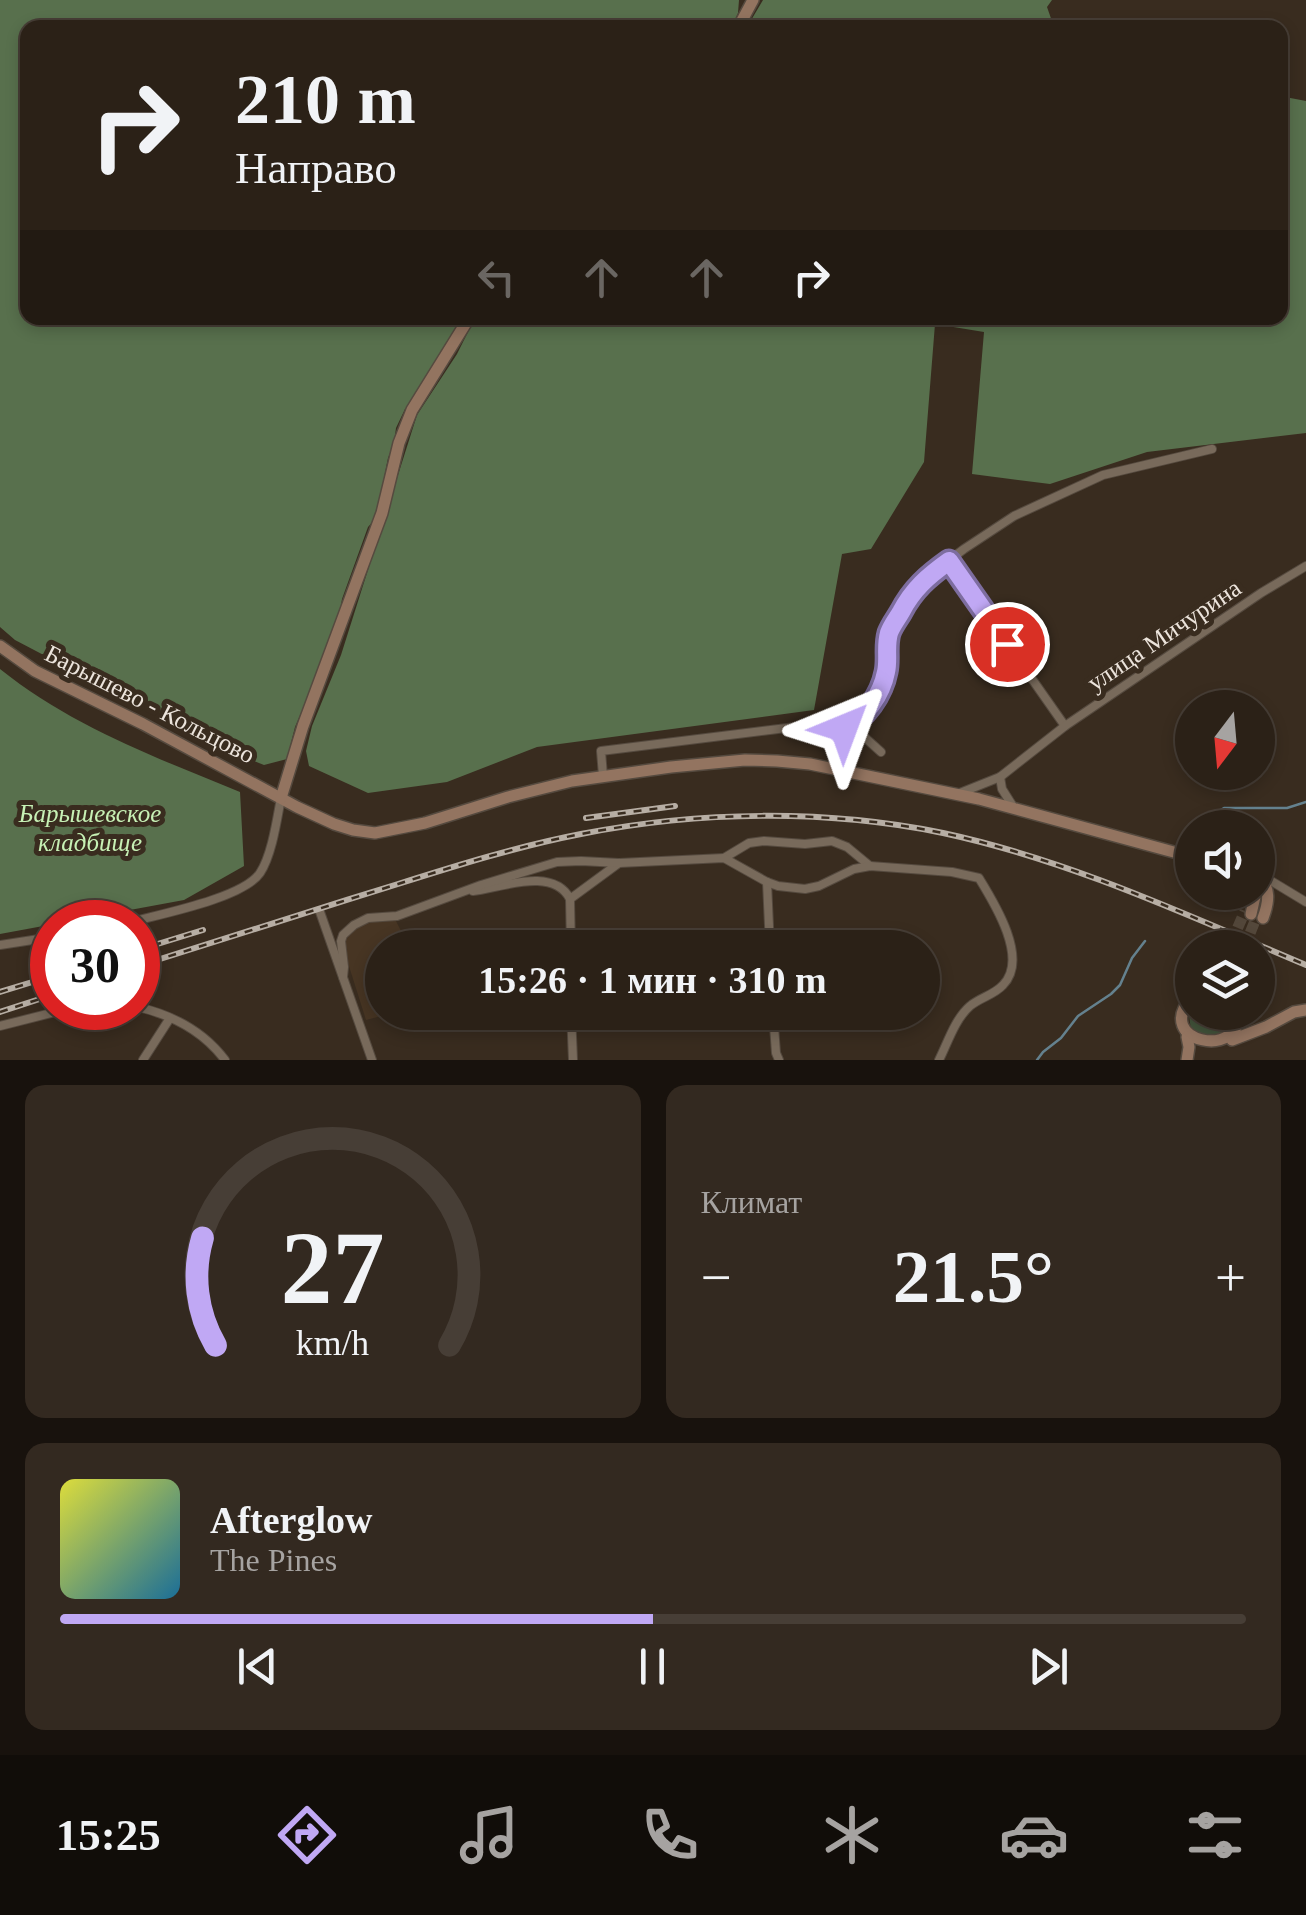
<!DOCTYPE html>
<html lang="ru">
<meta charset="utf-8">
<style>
:root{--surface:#2b2117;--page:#332920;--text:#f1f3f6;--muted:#a6a3a1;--line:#473e36;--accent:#c0a8f4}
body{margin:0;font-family:"Times New Roman",serif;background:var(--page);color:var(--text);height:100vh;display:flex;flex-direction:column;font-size:38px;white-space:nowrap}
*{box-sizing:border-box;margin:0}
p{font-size:32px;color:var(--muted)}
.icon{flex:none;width:55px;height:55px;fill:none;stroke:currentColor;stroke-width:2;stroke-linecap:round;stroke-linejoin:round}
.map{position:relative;height:1060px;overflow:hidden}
.sheet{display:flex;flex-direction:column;gap:25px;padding:25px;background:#18120d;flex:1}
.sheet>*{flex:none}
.hud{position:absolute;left:20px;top:20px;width:1268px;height:305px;border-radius:20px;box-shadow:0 5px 15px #0003,0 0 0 2px var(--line);background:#2b2117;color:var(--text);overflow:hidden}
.needle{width:65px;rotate:196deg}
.controls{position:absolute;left:1175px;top:690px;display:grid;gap:20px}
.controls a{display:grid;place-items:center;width:100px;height:100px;border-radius:50%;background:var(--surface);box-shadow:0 5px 15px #0003,0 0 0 2px var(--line);font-size:50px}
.speed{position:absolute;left:30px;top:900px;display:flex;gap:20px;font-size:50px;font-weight:700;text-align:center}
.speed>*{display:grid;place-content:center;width:130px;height:130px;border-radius:50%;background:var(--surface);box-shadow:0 5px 15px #0003,0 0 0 2px var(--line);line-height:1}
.speed .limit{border:15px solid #d22;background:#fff;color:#111}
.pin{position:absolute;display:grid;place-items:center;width:85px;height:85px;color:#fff;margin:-42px;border:5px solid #fff;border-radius:50%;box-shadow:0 2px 10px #0007}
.me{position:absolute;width:110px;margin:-55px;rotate:44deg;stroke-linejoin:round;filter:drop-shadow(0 0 8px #0008)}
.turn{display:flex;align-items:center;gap:35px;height:210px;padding:0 50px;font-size:45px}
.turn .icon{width:130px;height:130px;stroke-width:2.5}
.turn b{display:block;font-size:70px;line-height:85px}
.lanes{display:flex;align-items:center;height:95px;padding:0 50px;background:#0003;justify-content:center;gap:50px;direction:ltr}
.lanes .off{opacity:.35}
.big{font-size:75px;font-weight:700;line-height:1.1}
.sheet .card{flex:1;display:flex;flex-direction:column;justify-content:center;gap:15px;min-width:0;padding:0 35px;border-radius:20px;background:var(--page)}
.sheet .dial{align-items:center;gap:0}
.dial svg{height:260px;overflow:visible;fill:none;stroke:var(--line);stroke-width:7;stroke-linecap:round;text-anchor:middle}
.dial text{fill:var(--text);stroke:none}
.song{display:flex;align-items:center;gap:30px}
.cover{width:120px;height:120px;border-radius:15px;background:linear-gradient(135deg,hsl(60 70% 55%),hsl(200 70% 35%))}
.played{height:10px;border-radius:5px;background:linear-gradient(90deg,var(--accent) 50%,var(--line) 50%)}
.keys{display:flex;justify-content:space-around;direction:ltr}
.heat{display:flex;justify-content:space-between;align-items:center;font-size:55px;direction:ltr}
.sheet .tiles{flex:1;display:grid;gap:25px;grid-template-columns:1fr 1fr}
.card:last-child{grid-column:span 2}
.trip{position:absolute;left:365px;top:930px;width:575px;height:100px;border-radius:50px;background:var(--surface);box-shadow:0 5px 15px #0003,0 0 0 2px var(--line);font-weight:700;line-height:100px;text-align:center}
.dock{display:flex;height:160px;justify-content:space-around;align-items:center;background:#110d09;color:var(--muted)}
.dock .icon{width:70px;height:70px}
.dock .selected{color:var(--accent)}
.dock b{font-size:45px;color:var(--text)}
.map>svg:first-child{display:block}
.built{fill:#473523}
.green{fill:#42533a}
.forest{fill:#58704d}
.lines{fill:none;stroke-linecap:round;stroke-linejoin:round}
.stream{stroke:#64818e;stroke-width:2.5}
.secondary-tunnel{stroke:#54483b;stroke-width:11;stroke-dasharray:11 5.5;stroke-linecap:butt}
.minor-casing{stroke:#554a3f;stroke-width:10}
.secondary-casing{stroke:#554a3f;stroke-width:14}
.minor{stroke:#786a5b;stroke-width:8}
.secondary{stroke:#937460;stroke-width:11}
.rail-casing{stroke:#b7aea4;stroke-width:6}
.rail{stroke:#392c1f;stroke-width:2.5;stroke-dasharray:8;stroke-linecap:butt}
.route-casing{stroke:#7d6d9f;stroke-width:25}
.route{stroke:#c0a8f4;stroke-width:18}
.labels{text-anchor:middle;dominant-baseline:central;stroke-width:10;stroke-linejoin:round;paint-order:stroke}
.street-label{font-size:25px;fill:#ece4dc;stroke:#392c1f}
.park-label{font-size:25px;font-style:italic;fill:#c7f1b5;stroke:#392c1f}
</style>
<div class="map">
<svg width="1306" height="1060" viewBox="0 0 1306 1060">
<rect width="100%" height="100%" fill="#392c1f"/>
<polygon class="built" points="374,919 395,919 409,947 382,948 382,1012 393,1013 366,1020 342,944 356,928"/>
<polygon class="green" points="1192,1007 1192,1012 1232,1013 1232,1023 1218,1040 1191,1030 1189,1015"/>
<g class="forest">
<polygon points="0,0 739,0 738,13 731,28 28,28 28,318 464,318 415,401 405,409 396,428 394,443 388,458 376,518 368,527 342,599 338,624 327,644 311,690 295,727 287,759 264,765 221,748 15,640 0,627"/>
<polygon points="763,0 1052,0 1047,7 1054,27 747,27"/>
<polygon points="1280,96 1306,101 1306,433 1147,452 1050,484 972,474 984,332 935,324 924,462 871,549 842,554 814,710 537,747 447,782 368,793 309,766 306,751 312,726 341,655 417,415 457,354 475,318 1280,318"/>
<path d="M0,669C71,726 157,758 240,792L244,866L184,900L0,934Z"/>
</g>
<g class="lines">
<g class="stream">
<polyline points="1189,829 1224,808 1287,808 1306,802"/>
<polyline points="1037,1060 1043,1052 1061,1038 1078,1016 1111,994 1120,985 1132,958 1145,941"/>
</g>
<g class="secondary-tunnel">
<polyline points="1231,943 1245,911"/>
<polyline points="1244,948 1257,916"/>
</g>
<defs>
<g id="minor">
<polyline points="949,561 1065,726"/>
<polyline points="881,752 851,725 876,700 886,671 886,649 890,629 907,599 923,580 964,549 1014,516 1103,475 1212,449"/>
<polyline points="603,776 601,751 811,725 844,728 851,725"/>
<polyline points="1000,777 1002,789 1014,808"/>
<polyline points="960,793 1000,777 1065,726 1261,593 1306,566"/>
<polyline points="724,858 749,843 764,841 805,844 832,841 847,847 870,866"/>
<polyline points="1263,876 1306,902"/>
<polyline points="767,882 770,948"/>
<path d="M473,891C500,888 553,866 570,899"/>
<polyline points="570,899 619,863"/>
<polyline points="570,899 571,948"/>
<polyline points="320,912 372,1060"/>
<path d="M131,922C161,914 243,898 260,873C272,855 277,819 281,798"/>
<polyline points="0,945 52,937"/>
<path d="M343,977L344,967L341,941L343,935L354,925L368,918L397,916L481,885L557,862L581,861L619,863L724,858L767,882L778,886L805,889L819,886L854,869L870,866L952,872L979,878C995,904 1029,959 1003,985C994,995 981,997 970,1006C955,1019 948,1042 939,1060"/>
<path d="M138,1007C172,1015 204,1032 225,1060"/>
<polyline points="571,1012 573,1060"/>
<polyline points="773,1012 776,1053 779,1060"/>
<polyline points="0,1026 71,1008"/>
<polyline points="143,1060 170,1018"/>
</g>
<g id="secondary">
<polyline points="738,28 753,0"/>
<polyline points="0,646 35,671 143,724 297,807 334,824 353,830 375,833 425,823 508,797 572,781 671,767 745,760 777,761 810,764 979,799 1192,857"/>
<polyline points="281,798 303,726 382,513 399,443 412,410 469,318"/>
<path d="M1258,875C1271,888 1269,902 1263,918"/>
<polyline points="1251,914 1256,892"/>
<polyline points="1230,948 1231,943"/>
<path d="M1192,997C1151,1043 1244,1060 1238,1012"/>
<polyline points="1187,1037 1189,1047 1187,1060"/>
<polyline points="1232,1040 1266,1027 1294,1012 1306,1010"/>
</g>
</defs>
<use href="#minor" class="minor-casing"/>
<use href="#secondary" class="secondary-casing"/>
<use href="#minor" class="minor"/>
<use href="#secondary" class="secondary"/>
<defs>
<g id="rail">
<polyline points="586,818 675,806"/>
<polyline points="138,950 203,930"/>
<path d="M138,966C224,939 311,911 398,884C458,865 519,846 581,834C698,811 826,809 943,833C1069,860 1187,915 1306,965"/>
<polyline points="0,992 52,976"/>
<polyline points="0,1012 52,995"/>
</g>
</defs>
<use href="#rail" class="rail-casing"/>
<use href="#rail" class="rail"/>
</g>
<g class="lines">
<defs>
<path id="route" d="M844,728C865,720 882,693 886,672C889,659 885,647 889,633C892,625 897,619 901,612C913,589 928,576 949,561L1007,644"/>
</defs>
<use href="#route" class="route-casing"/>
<use href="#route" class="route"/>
</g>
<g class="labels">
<g class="street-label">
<text transform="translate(1164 635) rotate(-34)">улица Мичурина</text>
<text transform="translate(150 704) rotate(27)">Барышево - Кольцово</text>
</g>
<g class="park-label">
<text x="90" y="813">Барышевское<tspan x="90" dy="29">кладбище</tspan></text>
</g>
</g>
</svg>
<div class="controls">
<a><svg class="needle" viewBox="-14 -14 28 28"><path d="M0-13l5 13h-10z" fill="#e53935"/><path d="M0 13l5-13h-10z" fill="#a6a3a1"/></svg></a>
<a><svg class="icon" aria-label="sound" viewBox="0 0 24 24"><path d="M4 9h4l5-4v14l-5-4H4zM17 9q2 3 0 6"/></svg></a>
<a><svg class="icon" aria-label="layers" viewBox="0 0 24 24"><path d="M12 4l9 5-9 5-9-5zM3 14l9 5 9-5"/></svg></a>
</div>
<div class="speed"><div class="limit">30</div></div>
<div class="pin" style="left:1007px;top:644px;background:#d93025"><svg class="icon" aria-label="arrive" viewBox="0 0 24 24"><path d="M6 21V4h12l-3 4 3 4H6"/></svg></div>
<svg class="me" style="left:844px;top:728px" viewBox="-20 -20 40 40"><path d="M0-17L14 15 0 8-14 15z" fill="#c0a8f4" stroke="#fff" stroke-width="4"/></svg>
<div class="trip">15:26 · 1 мин · 310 m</div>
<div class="hud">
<div class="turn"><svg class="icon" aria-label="right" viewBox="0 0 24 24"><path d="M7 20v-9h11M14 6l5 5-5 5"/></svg><div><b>210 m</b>Направо</div></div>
<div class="lanes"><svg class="icon off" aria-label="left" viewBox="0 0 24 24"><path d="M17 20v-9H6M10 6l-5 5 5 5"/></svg><svg class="icon off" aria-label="ahead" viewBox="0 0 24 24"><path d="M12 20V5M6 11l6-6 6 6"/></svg><svg class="icon off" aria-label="ahead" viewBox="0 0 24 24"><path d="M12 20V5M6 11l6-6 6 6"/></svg><svg class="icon" aria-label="right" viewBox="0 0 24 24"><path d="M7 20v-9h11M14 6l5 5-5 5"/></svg></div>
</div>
</div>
<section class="sheet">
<div class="tiles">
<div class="card dial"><svg viewBox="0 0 100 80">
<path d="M14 69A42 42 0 1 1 86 69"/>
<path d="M14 69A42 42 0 0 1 10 36" stroke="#c0a8f4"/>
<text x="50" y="56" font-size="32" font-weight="700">27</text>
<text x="50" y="72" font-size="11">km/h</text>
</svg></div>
<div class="card"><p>Климат</p>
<div class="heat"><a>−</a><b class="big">21.5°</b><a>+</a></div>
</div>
<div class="card">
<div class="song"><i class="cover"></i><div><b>Afterglow</b><p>The Pines</p></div></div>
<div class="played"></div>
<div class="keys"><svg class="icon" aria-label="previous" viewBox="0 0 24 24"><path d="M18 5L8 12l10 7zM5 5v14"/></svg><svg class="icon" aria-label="pause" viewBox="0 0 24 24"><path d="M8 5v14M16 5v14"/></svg><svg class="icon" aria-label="next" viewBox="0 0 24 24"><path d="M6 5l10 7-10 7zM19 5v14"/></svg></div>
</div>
</div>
</section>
<nav class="dock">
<b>15:25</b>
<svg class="icon selected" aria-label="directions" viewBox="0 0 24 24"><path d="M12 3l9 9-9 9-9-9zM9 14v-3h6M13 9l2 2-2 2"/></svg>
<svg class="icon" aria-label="music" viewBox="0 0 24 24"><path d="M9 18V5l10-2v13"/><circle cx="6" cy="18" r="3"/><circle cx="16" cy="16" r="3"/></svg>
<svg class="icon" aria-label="phone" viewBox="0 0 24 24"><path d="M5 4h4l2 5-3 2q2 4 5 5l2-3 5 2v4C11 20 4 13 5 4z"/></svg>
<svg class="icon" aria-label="climate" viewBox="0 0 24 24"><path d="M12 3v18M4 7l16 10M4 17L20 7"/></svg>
<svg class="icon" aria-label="car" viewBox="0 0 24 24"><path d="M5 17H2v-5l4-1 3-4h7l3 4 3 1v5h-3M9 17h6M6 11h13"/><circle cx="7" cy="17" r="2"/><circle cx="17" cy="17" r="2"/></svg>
<svg class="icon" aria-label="filters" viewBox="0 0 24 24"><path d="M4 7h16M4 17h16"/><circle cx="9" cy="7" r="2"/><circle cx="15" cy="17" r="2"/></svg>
</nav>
